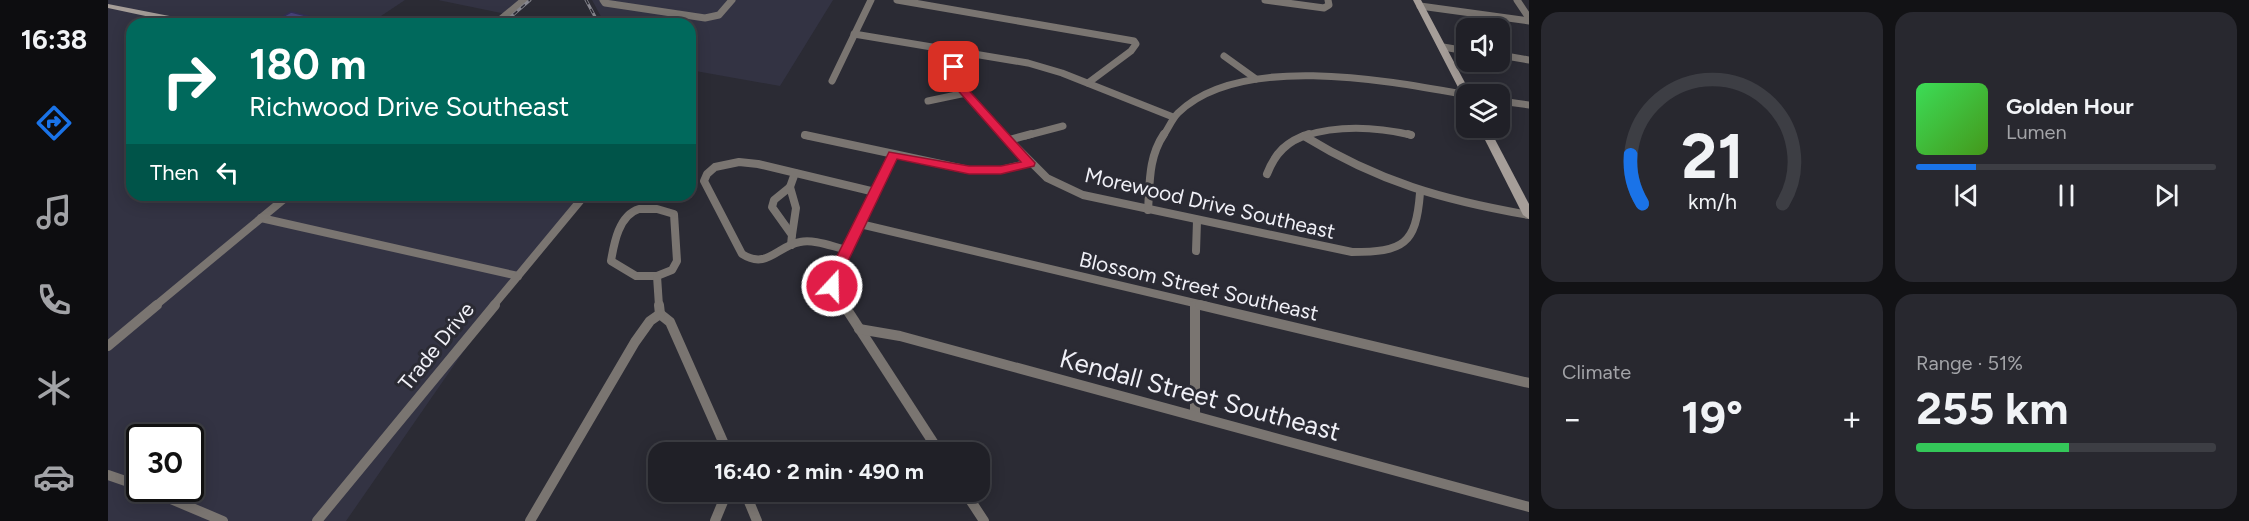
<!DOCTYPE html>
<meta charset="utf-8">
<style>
:root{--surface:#202027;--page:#28282f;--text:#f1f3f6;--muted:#a2a3a7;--line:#3d3e44;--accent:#1a73e8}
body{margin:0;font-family:Figtree,sans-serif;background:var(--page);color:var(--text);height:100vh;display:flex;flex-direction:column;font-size:22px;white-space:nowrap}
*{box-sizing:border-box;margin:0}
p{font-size:20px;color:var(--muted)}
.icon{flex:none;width:33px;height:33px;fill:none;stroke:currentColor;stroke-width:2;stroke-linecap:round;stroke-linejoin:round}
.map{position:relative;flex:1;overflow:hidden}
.sheet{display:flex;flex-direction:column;gap:12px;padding:12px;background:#121215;width:720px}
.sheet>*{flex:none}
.guide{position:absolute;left:18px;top:18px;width:570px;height:183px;border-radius:18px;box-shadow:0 3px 15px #0003,0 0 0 2px var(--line);background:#00695c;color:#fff;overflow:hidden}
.fabs{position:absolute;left:1348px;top:18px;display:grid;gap:12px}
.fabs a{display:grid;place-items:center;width:54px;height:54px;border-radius:12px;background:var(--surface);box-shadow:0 3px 15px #0003,0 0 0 2px var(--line);font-size:30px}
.speed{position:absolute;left:18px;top:424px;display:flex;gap:12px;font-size:30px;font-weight:700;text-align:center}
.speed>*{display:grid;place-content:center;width:78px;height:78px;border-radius:50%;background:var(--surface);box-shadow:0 3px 15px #0003,0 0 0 2px var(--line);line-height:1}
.speed .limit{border:3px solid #111;border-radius:9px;background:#fff;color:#111}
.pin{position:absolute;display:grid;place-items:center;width:51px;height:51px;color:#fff;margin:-26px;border-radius:12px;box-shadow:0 3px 9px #0006}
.me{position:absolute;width:66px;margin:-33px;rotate:21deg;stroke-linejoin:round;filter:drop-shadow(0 0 4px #0008)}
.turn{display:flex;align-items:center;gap:21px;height:126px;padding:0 24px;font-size:27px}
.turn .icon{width:78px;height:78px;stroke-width:2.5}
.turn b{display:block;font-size:42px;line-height:51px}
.then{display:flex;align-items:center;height:57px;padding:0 24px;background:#0003;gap:12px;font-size:22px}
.big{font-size:45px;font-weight:700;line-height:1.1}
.sheet .widget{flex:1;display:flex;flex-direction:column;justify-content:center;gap:9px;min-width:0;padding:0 21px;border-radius:18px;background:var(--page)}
.sheet .dial{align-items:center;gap:0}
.dial svg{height:156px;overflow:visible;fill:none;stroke:var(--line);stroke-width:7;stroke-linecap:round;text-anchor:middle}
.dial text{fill:var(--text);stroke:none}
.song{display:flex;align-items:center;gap:18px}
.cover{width:72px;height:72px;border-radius:9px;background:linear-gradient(135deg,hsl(130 70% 55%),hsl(100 70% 35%))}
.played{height:6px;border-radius:3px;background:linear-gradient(90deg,var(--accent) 20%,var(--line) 20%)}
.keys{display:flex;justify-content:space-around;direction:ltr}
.heat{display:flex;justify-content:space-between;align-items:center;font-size:33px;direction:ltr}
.charge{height:9px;border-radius:4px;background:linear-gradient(90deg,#34c759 51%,var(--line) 0)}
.sheet .tiles{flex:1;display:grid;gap:12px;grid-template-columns:repeat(2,1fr)}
.trip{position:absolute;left:540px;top:442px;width:342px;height:60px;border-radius:18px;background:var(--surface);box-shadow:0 3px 15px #0003,0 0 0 2px var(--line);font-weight:700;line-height:60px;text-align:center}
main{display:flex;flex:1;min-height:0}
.tabs{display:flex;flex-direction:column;width:108px;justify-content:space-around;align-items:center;background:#0d0d10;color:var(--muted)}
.tabs .icon{width:42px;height:42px}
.tabs .selected{color:var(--accent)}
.tabs b{font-size:27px;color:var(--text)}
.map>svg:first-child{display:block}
.built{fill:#333343;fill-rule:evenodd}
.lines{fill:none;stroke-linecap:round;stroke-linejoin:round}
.street-far2{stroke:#7a7571;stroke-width:7}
.street-far1{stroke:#7a7571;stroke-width:8}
.street{stroke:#7a7571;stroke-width:10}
.secondary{fill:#a69e99;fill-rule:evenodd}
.rail-casing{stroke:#87878f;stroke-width:3}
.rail{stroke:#2b2b34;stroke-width:1.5;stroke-dasharray:5;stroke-linecap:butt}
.shaded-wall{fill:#322f56}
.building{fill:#47437b;stroke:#322f56;stroke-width:1.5}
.route{fill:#e11d48;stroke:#92132f;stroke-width:1.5}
.labels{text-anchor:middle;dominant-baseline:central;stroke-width:6;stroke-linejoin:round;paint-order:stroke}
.street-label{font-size:21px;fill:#f0f0f7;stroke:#2b2b34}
.near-street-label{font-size:26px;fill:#f0f0f7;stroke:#2b2b34}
</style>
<main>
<nav class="tabs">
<b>16:38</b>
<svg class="icon selected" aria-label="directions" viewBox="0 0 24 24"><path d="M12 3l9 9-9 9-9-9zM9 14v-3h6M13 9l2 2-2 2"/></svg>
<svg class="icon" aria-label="music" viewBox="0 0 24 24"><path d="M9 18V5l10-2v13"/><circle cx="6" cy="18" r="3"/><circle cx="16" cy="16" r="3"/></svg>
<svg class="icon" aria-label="phone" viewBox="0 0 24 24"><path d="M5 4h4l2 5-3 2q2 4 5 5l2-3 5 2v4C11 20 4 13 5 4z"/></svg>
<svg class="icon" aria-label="climate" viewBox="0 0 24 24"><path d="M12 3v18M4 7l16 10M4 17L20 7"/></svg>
<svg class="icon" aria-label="car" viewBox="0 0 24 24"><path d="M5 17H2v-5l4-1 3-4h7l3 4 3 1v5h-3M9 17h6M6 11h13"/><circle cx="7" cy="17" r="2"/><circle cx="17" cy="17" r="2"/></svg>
</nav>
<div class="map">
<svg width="1421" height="521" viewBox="0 0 1421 521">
<rect width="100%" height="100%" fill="#2b2b34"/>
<g class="built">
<path d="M0,0H297L261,24H24V195H472L417,263L238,521H0ZM32,438H82V489H32Z"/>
<polygon points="330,0 414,0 398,14"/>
<polygon points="484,0 725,0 672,86 582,70 582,24 497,24"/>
</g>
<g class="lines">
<g class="street-far2">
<polyline points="495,0 497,3 597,18 611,15 624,0"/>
<polyline points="789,0 1026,41 1028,44 1023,51 980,83"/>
<polyline points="1157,0 1216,8 1221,5 1220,0"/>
<polyline points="1409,0 1421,18"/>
<polyline points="1312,6 1421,21"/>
<polyline points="387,24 416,0"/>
<polyline points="746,34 920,63 954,73 1065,117"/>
<polyline points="1335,47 1359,51"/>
<polyline points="852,52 846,68 846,78 896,136"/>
<polyline points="1392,55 1421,60"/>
<polyline points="1116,56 1148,79"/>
<polyline points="724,81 763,0"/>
<polyline points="820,101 858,93"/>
<polyline points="1392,101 1421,105"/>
<polyline points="697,135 701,136"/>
<polyline points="917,136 955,126"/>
<path d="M1055,136C1060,129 1064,119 1070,113C1132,52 1282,81 1359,95"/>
<path d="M1196,136C1231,125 1268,127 1303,135"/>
</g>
<g class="street-far1">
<path d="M895,134L939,178L975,195L1244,252C1295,252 1308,245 1312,193"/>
<polyline points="1300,134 1303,135"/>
<polyline points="697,135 861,170 893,170 921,163"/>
<path d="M1196,136C1271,182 1335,200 1421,215"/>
<polyline points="901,140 923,134"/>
<path d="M1159,174C1167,153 1179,141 1201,134"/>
<polyline points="682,187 688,208 684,235"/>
<path d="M531,209H549L566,214L569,261L564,270L549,276H528L503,261C506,243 511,215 531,209Z"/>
<path d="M1040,210C1042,183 1040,158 1056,134"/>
<polyline points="153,218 410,276"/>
<polyline points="752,224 1099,306"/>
<polyline points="683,245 684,235 664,207 666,200 682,187 687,173"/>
<path d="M740,250C725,247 707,239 692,242C669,246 659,270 634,254L596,181L599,174L607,167L631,162L650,164L767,192"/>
<polyline points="1088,251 1089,221"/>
<polyline points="549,276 551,306"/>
<polyline points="1087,304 1087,306"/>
<polyline points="47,306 181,195"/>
<polyline points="385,306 477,195"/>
<polyline points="737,306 724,287 724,280 785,155"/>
</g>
<g class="street">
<polyline points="551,305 552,314"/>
<polyline points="736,305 832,453"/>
<polyline points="1087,305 1087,416"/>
<polyline points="1092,305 1421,383"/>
<polyline points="552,314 562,322 620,453"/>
<polyline points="751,329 792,336 1421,507"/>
<polyline points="0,346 49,305"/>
<polyline points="0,475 32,486"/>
<polyline points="39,489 115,521"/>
<polyline points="637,492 649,521"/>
<polyline points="857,492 876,521"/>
<polyline points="209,521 387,305"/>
<polyline points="422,521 527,342 542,321 552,314"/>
<polyline points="607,521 619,492"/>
</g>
<g class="secondary">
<polygon points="1305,0 1313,0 1363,94 1359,94 1359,98 1354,95"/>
<polygon points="0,4 87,21 91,24 75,24 0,8"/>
<polygon points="1371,128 1381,128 1421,204 1421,219 1415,215"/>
</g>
<defs>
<g id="rail">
<polyline points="478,0 491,24"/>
<polyline points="398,21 422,0"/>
</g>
</defs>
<use href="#rail" class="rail-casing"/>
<use href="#rail" class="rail"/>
</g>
<polygon class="shaded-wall" points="207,18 210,24 196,24"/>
<polygon class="building" points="183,12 207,18 196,24 179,24 167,21"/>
<polygon class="route" points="846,64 851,67 852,78 855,84 927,163 926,166 893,174 861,174 789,159 731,280 729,290 719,290 717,280 781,152 861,166 893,166 913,162 846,86 841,78 841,67"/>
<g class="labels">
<g class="street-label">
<text transform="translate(1102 203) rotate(13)">Morewood Drive Southeast</text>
<text transform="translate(1091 286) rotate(13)">Blossom Street Southeast</text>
<text transform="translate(328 346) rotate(-51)">Trade Drive</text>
</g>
<g class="near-street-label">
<text transform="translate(1092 395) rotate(15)">Kendall Street Southeast</text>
</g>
</g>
</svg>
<div class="fabs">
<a><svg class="icon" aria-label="sound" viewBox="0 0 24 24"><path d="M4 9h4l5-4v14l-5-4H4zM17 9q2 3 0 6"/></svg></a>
<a><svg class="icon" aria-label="layers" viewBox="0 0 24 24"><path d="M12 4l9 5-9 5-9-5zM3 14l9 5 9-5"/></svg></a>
</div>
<div class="speed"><div class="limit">30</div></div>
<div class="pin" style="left:846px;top:67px;background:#d93025"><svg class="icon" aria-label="arrive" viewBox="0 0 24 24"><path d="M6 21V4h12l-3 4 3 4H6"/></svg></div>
<svg class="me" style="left:724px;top:286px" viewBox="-20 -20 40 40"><circle r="17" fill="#e11d48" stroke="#fff" stroke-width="3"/><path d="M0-11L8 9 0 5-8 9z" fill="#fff"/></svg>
<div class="trip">16:40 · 2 min · 490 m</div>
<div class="guide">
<div class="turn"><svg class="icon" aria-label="right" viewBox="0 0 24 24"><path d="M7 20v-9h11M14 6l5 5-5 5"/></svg><div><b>180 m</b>Richwood Drive Southeast</div></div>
<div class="then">Then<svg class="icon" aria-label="left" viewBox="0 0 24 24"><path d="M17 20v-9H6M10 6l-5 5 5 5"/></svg></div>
</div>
</div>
<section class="sheet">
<div class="tiles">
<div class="widget dial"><svg viewBox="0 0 100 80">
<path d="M14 69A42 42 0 1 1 86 69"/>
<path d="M14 69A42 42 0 0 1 8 44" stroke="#1a73e8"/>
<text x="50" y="56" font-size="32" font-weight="700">21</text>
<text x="50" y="72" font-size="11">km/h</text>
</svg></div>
<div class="widget">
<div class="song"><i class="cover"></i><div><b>Golden Hour</b><p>Lumen</p></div></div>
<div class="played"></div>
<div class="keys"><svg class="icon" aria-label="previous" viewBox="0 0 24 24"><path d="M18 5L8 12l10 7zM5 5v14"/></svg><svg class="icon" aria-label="pause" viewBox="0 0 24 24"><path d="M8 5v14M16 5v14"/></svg><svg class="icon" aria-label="next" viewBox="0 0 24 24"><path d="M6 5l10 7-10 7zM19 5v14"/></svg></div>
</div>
<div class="widget"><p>Climate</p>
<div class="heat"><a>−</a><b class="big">19°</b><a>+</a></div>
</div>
<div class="widget"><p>Range · 51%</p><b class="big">255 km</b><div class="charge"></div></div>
</div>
</section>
</main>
